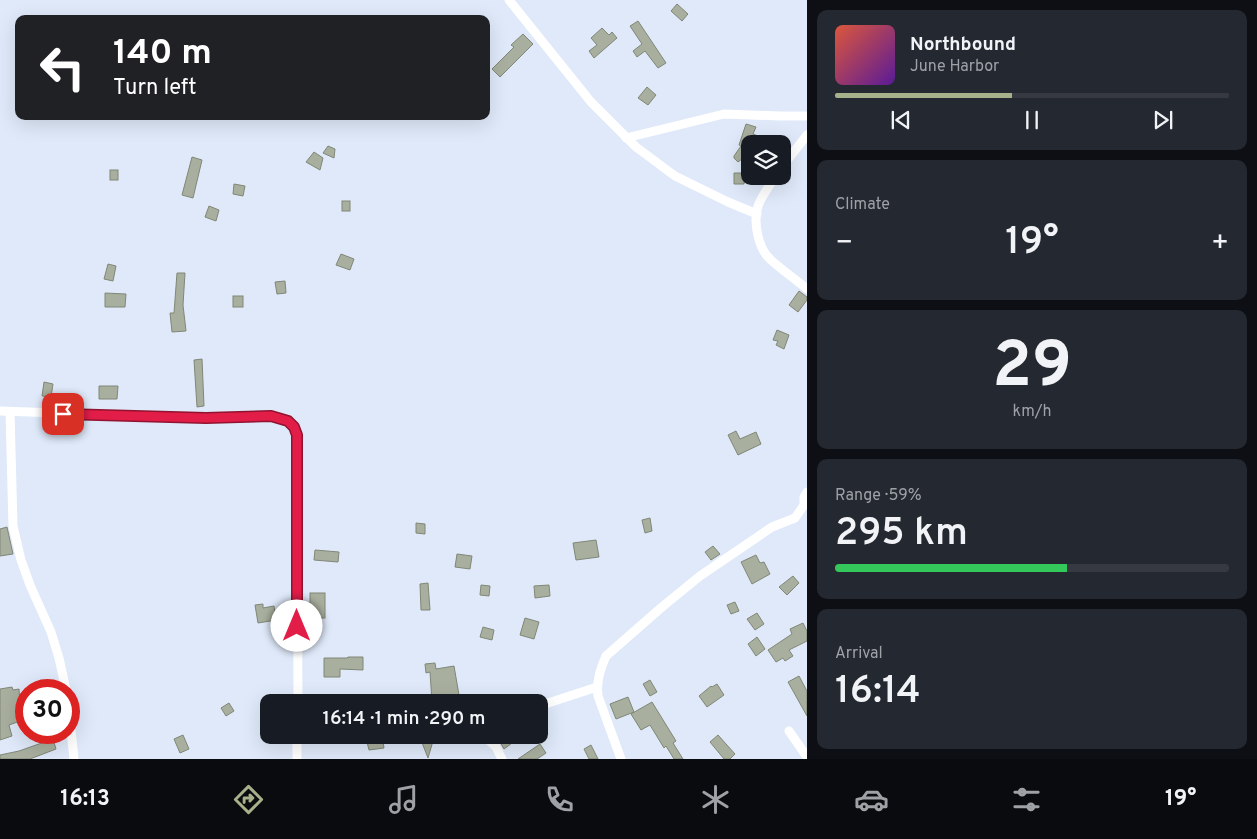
<!DOCTYPE html>
<meta charset="utf-8">
<style>
:root{--surface:#171b24;--page:#242831;--text:#f1f3f6;--muted:#9ea1a6;--line:#363941;--accent:#a6b08a}
body{margin:0;font-family:Overpass,sans-serif;background:var(--page);color:var(--text);height:100vh;display:flex;flex-direction:column;font-size:19px;white-space:nowrap}
*{box-sizing:border-box;margin:0}
p{font-size:16px;color:var(--muted)}
.icon{flex:none;width:28px;height:28px;fill:none;stroke:currentColor;stroke-width:2;stroke-linecap:round;stroke-linejoin:round}
.map{position:relative;flex:1;overflow:hidden}
.drawer{display:flex;flex-direction:column;gap:10px;padding:10px;background:#0d0f14;width:450px}
.drawer>*{flex:none}
.hud{position:absolute;left:15px;top:15px;width:475px;height:105px;border-radius:10px;box-shadow:0 5px 20px #0002;background:#202124;color:#fff;overflow:hidden}
.fabs{position:absolute;left:741px;top:135px;display:grid;gap:10px}
.fabs a{display:grid;place-items:center;width:50px;height:50px;border-radius:10px;background:var(--surface);box-shadow:0 5px 20px #0002;font-size:25px}
.speed{position:absolute;left:15px;top:679px;display:flex;gap:10px;font-size:25px;font-weight:700;text-align:center}
.speed>*{display:grid;place-content:center;width:65px;height:65px;border-radius:50%;background:var(--surface);box-shadow:0 5px 20px #0002;line-height:1}
.speed .limit{border:8px solid #d22;background:#fff;color:#111}
.pin{position:absolute;display:grid;place-items:center;width:42px;height:42px;color:#fff;margin:-21px;border-radius:10px;box-shadow:0 2px 8px #0006}
.me{position:absolute;width:55px;margin:-28px;rotate:0deg;stroke-linejoin:round;filter:drop-shadow(0 0 4px #0008)}
.turn{display:flex;align-items:center;gap:18px;height:105px;padding:0 15px;font-size:22px}
.turn .icon{width:65px;height:65px;stroke-width:2.5}
.turn b{display:block;font-size:35px;line-height:42px}
.big{font-size:38px;font-weight:600;line-height:1.1}
.drawer .tile{flex:1;display:flex;flex-direction:column;justify-content:center;gap:8px;min-width:0;padding:0 18px;border-radius:10px;background:var(--page)}
.drawer .dial{align-items:center;gap:0}
.dial b{font-size:65px;line-height:1}
.song{display:flex;align-items:center;gap:15px}
.cover{width:60px;height:60px;border-radius:8px;background:linear-gradient(135deg,hsl(10 70% 55%),hsl(270 70% 35%))}
.played{height:5px;border-radius:2px;background:linear-gradient(90deg,var(--accent) 45%,var(--line) 45%)}
.keys{display:flex;justify-content:space-around;direction:ltr}
.heat{display:flex;justify-content:space-between;align-items:center;font-size:28px;direction:ltr}
.charge{height:8px;border-radius:4px;background:linear-gradient(90deg,#34c759 59%,var(--line) 0)}
.trip{position:absolute;left:260px;top:694px;width:288px;height:50px;border-radius:10px;background:var(--surface);box-shadow:0 5px 20px #0002;font-weight:600;line-height:50px;text-align:center}
.tabs{display:flex;height:80px;justify-content:space-around;align-items:center;background:#090b0e;color:var(--muted)}
.tabs .icon{width:35px;height:35px}
.tabs .active{color:var(--accent)}
.tabs b{font-size:22px;color:var(--text)}
main{display:flex;flex:1;min-height:0}
.map>svg:first-child{display:block}
.building{fill:#a9af9e;stroke:#818777}
.lines{fill:none;stroke-linecap:round;stroke-linejoin:round}
.street{stroke:#fff;stroke-width:9}
.route-casing{stroke:#92132f;stroke-width:12}
.route{stroke:#e11d48;stroke-width:9}
</style>
<main>
<div class="map">
<svg width="807" height="759" viewBox="0 0 807 759">
<rect width="100%" height="100%" fill="#dfe9f9"/>
<g class="building">
<polygon points="677,4 688,14 682,21 671,11"/>
<polygon points="638,21 666,63 658,68 645,51 637,57 633,51 642,44 630,26"/>
<polygon points="602,28 609,35 612,32 617,38 594,58 589,51 597,45 591,38"/>
<polygon points="523,34 533,44 500,77 492,69 514,47 511,45"/>
<polygon points="647,87 656,95 648,105 638,98"/>
<polygon points="746,124 756,127 753,134 758,136 756,144 751,142 749,149 745,147 742,159 738,162 734,158 734,156 741,146 739,145"/>
<polygon points="328,146 335,149 334,158 323,153"/>
<polygon points="314,152 323,158 320,170 306,162"/>
<polygon points="192,157 202,160 193,198 182,195"/>
<rect x="110" y="170" width="8" height="10"/>
<polygon points="734,173 745,173 744,184 734,184"/>
<polygon points="234,184 245,186 243,196 233,194"/>
<rect x="342" y="201" width="8" height="10"/>
<polygon points="209,206 219,210 216,221 205,217"/>
<polygon points="341,254 354,259 350,270 336,265"/>
<polygon points="108,264 116,266 113,281 104,279"/>
<polygon points="177,273 185,273 183,305 186,331 172,332 170,313 174,313"/>
<polygon points="285,281 286,293 277,294 275,282"/>
<polygon points="799,291 807,297 807,300 798,312 789,305"/>
<polygon points="105,293 126,294 125,307 105,307"/>
<rect x="233" y="296" width="10" height="11"/>
<polygon points="777,330 789,335 784,349 776,345 778,341 773,340"/>
<polygon points="202,359 204,406 197,407 194,360"/>
<polygon points="44,382 53,384 51,397 42,396"/>
<polygon points="99,386 118,386 117,399 99,399"/>
<polygon points="736,431 740,439 756,432 761,444 738,455 728,435"/>
<polygon points="650,518 652,531 645,533 642,520"/>
<polygon points="416,523 425,524 425,534 416,533"/>
<polygon points="7,527 13,554 0,556 0,529"/>
<polygon points="596,540 599,557 576,560 573,543"/>
<polygon points="713,546 720,554 711,560 705,552"/>
<polygon points="315,550 339,552 338,562 314,560"/>
<polygon points="457,554 472,556 470,569 455,567"/>
<polygon points="756,555 760,563 764,562 770,574 752,584 741,562"/>
<polygon points="793,576 799,583 787,595 779,587"/>
<polygon points="428,583 430,610 421,610 420,584"/>
<polygon points="481,585 490,586 489,596 480,595"/>
<polygon points="549,585 550,596 535,598 534,586"/>
<rect x="310" y="593" width="15" height="25"/>
<polygon points="735,602 739,611 731,614 727,605"/>
<polygon points="263,604 263,608 274,606 276,620 258,623 255,605"/>
<polygon points="757,613 764,624 755,630 747,619"/>
<polygon points="525,618 539,622 534,639 520,635"/>
<polygon points="803,623 807,631 807,641 789,650 793,656 785,661 783,658 776,662 768,650 792,634 790,629"/>
<polygon points="483,627 494,630 492,640 480,637"/>
<polygon points="757,637 765,649 756,656 748,644"/>
<polygon points="348,657 363,657 363,670 340,669 340,677 324,677 324,658 347,658"/>
<polygon points="435,663 436,669 454,666 459,695 440,698 440,702 432,702 430,672 426,673 425,664"/>
<polygon points="799,676 807,691 807,716 788,682"/>
<polygon points="650,680 657,692 650,696 643,684"/>
<polygon points="717,684 724,695 707,707 699,696 711,686 712,687"/>
<polygon points="12,687 13,690 19,689 20,704 23,704 26,713 21,714 23,720 9,725 12,736 0,740 0,689"/>
<polygon points="628,697 634,712 616,719 610,704"/>
<polygon points="652,702 676,741 673,743 683,759 674,759 666,746 664,748 650,725 641,730 631,714"/>
<polygon points="229,703 234,711 226,716 221,708"/>
<polygon points="183,735 189,749 180,753 174,739"/>
<polygon points="369,735 382,735 384,748 369,750 367,742 370,741"/>
<polygon points="510,735 523,735 504,749 500,742"/>
<polygon points="718,735 735,754 730,759 724,759 710,742"/>
<polygon points="431,736 433,741 428,758 421,740"/>
<polygon points="53,739 56,749 30,759 0,759 0,755 19,751"/>
<polygon points="540,744 546,753 537,759 518,759"/>
<polygon points="591,745 598,759 589,759 584,749"/>
</g>
<g class="lines">
<g class="street">
<polyline points="509,0 591,102 636,147 675,176 728,202 757,214"/>
<polyline points="626,138 724,114 780,116 807,116"/>
<polyline points="782,167 807,135"/>
<path d="M776,176C769,186 762,195 758,206C753,222 758,249 771,260C782,270 795,279 807,289"/>
<polyline points="0,411 206,418 271,416 288,421 294,427 297,435 298,702"/>
<polyline points="10,412 13,526 21,560 30,585 51,632 59,658 66,690"/>
<polyline points="539,706 597,687"/>
<polyline points="69,711 74,759"/>
<polyline points="789,731 807,757"/>
<polyline points="483,735 496,747 502,759"/>
<polyline points="297,759 297,735"/>
<path d="M621,759L598,696C596,682 600,669 606,656L662,607L700,576L772,527L795,518L804,505V497L807,492"/>
</g>
</g>
<g class="lines">
<defs>
<polyline id="route" points="63,414 206,418 271,416 288,421 294,427 297,435 297,626"/>
</defs>
<use href="#route" class="route-casing"/>
<use href="#route" class="route"/>
</g>
</svg>
<div class="fabs">
<a><svg class="icon" aria-label="layers" viewBox="0 0 24 24"><path d="M12 4l9 5-9 5-9-5zM3 14l9 5 9-5"/></svg></a>
</div>
<div class="speed"><div class="limit">30</div></div>
<div class="pin" style="left:63px;top:414px;background:#d93025"><svg class="icon" aria-label="arrive" viewBox="0 0 24 24"><path d="M6 21V4h12l-3 4 3 4H6"/></svg></div>
<svg class="me" style="left:297px;top:626px" viewBox="-20 -20 40 40"><circle r="19" fill="#fff"/><path d="M0-13L10 11 0 6-10 11z" fill="#e11d48"/></svg>
<div class="trip">16:14 · 1 min · 290 m</div>
<div class="hud">
<div class="turn"><svg class="icon" aria-label="left" viewBox="0 0 24 24"><path d="M17 20v-9H6M10 6l-5 5 5 5"/></svg><div><b>140 m</b>Turn left</div></div>
</div>
</div>
<section class="drawer">
<div class="tile">
<div class="song"><i class="cover"></i><div><b>Northbound</b><p>June Harbor</p></div></div>
<div class="played"></div>
<div class="keys"><svg class="icon" aria-label="previous" viewBox="0 0 24 24"><path d="M18 5L8 12l10 7zM5 5v14"/></svg><svg class="icon" aria-label="pause" viewBox="0 0 24 24"><path d="M8 5v14M16 5v14"/></svg><svg class="icon" aria-label="next" viewBox="0 0 24 24"><path d="M6 5l10 7-10 7zM19 5v14"/></svg></div>
</div>
<div class="tile"><p>Climate</p>
<div class="heat"><a>−</a><b class="big">19°</b><a>+</a></div>
</div>
<div class="tile dial"><b>29</b><p>km/h</p></div>
<div class="tile"><p>Range · 59%</p><b class="big">295 km</b><div class="charge"></div></div>
<div class="tile"><p>Arrival</p><b class="big">16:14</b></div>
</section>
</main>
<nav class="tabs">
<b>16:13</b>
<svg class="icon active" aria-label="directions" viewBox="0 0 24 24"><path d="M12 3l9 9-9 9-9-9zM9 14v-3h6M13 9l2 2-2 2"/></svg>
<svg class="icon" aria-label="music" viewBox="0 0 24 24"><path d="M9 18V5l10-2v13"/><circle cx="6" cy="18" r="3"/><circle cx="16" cy="16" r="3"/></svg>
<svg class="icon" aria-label="phone" viewBox="0 0 24 24"><path d="M5 4h4l2 5-3 2q2 4 5 5l2-3 5 2v4C11 20 4 13 5 4z"/></svg>
<svg class="icon" aria-label="climate" viewBox="0 0 24 24"><path d="M12 3v18M4 7l16 10M4 17L20 7"/></svg>
<svg class="icon" aria-label="car" viewBox="0 0 24 24"><path d="M5 17H2v-5l4-1 3-4h7l3 4 3 1v5h-3M9 17h6M6 11h13"/><circle cx="7" cy="17" r="2"/><circle cx="17" cy="17" r="2"/></svg>
<svg class="icon" aria-label="filters" viewBox="0 0 24 24"><path d="M4 7h16M4 17h16"/><circle cx="9" cy="7" r="2"/><circle cx="15" cy="17" r="2"/></svg>
<b>19°</b>
</nav>
